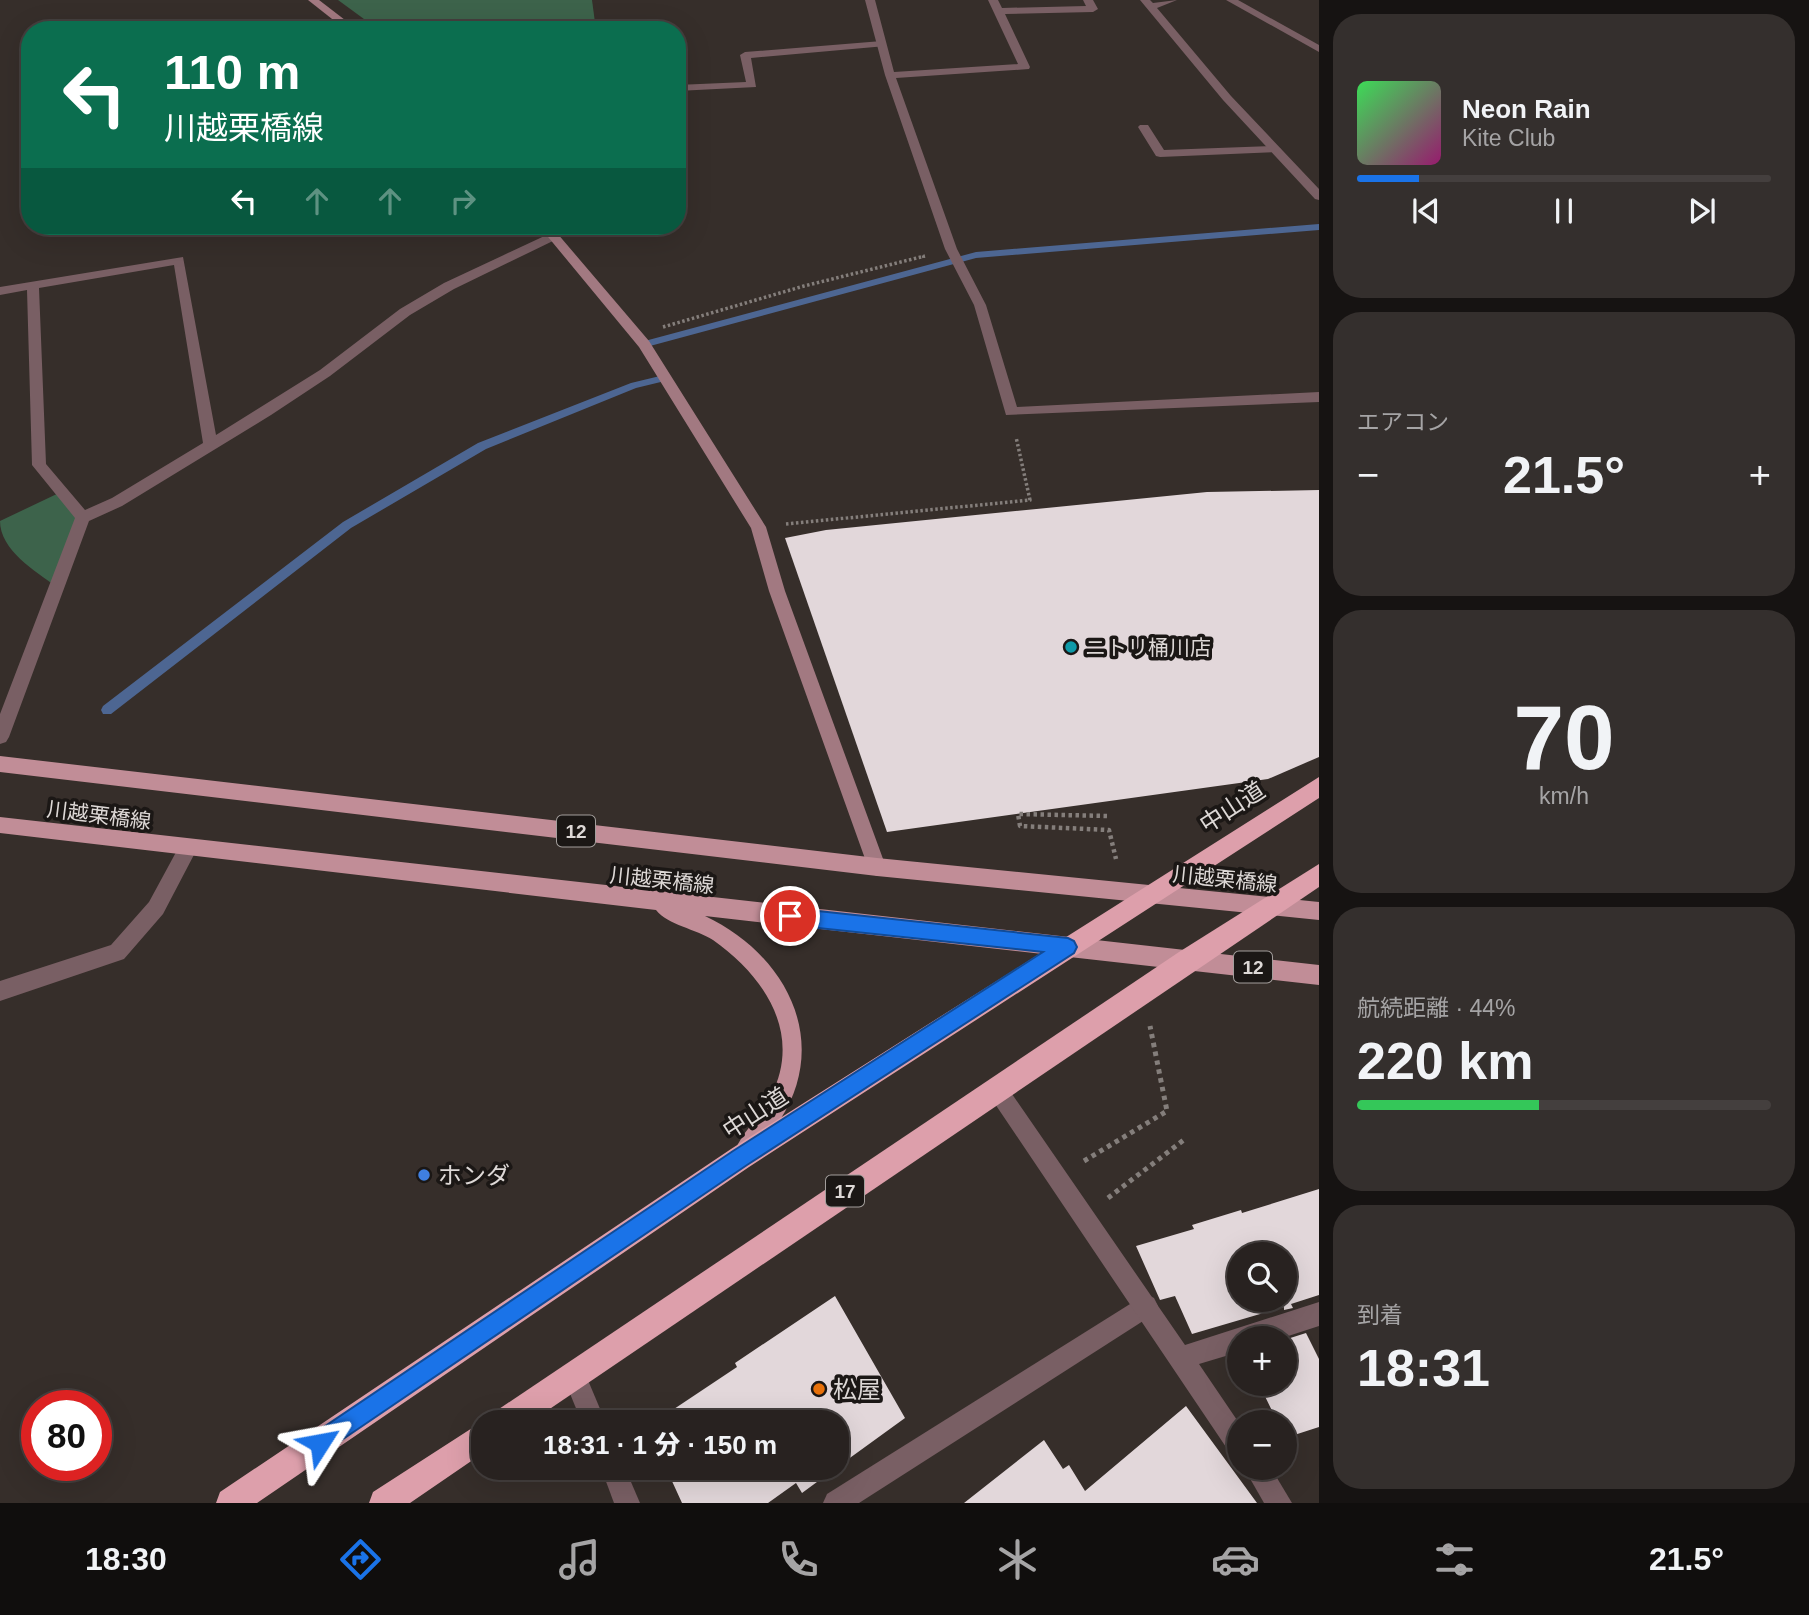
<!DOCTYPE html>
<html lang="ja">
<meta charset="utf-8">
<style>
:root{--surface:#282220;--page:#342f2d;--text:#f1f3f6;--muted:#a5a4a5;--line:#443f3e;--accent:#1a73e8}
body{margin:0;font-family:Arial,"Noto Sans JP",sans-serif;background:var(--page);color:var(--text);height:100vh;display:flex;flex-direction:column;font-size:26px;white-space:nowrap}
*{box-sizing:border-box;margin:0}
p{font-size:23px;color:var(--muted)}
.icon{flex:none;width:38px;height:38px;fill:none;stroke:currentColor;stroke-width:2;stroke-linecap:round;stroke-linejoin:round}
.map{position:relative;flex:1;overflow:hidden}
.details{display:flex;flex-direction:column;gap:14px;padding:14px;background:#161312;width:490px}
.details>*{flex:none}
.top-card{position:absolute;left:21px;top:21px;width:665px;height:214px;border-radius:28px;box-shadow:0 7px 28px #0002,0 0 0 2px var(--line);background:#0b6e4f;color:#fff;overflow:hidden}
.buttons{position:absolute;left:1227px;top:1242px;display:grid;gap:14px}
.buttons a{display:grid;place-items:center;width:70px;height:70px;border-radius:50%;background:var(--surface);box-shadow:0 7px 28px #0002,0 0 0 2px var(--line);font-size:35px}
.speed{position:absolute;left:21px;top:1390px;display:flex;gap:14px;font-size:35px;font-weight:700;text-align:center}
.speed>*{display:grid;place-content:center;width:91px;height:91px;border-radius:50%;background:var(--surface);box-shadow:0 7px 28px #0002,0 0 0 2px var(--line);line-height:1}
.speed .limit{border:10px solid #d22;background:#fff;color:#111}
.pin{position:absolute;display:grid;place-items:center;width:60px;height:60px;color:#fff;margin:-30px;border:4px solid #fff;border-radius:50%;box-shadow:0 2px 7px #0007}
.me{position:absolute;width:77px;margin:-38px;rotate:56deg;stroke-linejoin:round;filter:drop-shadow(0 0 5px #0008)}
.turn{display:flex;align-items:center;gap:24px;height:147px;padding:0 28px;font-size:32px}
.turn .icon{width:91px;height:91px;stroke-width:2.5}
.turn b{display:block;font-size:49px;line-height:60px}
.lanes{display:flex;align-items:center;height:66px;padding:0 28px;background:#0003;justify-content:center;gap:35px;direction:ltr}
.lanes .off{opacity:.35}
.big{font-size:52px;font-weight:800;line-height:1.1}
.details .widget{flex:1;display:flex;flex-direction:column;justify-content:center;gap:10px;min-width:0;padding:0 24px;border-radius:28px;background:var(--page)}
.details .dial{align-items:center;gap:0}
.dial b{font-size:91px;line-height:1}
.song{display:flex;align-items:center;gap:21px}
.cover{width:84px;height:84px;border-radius:10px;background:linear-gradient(135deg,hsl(130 70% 55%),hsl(320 70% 35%))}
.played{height:7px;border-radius:4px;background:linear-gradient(90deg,var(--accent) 15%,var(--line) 15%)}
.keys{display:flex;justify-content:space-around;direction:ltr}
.heat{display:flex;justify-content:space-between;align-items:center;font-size:38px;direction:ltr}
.charge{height:10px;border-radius:5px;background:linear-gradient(90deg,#34c759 44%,var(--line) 0)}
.trip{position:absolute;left:471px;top:1410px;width:378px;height:70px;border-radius:28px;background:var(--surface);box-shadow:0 7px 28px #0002,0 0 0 2px var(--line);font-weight:800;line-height:70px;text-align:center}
.tab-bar{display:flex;height:112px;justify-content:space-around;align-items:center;background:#100e0d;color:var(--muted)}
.tab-bar .icon{width:49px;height:49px}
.tab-bar .selected{color:var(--accent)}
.tab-bar b{font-size:32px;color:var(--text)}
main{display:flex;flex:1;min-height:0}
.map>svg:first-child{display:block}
.green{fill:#3d634b}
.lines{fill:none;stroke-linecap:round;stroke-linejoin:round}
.stream{fill:#4d6692;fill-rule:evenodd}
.building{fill:#e2d7da;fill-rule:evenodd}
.path-far3{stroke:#847e7b;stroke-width:2.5;stroke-dasharray:2.5 2.5;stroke-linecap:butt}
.path-far2{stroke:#847e7b;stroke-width:3.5;stroke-dasharray:2.5 2.5;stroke-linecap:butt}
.path-far1{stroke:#847e7b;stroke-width:4.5;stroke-dasharray:3.5 3.5;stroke-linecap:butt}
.path{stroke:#847e7b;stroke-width:5;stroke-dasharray:4.5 4.5;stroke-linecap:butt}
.lane{fill:#795f64;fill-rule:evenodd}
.street{fill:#795f64;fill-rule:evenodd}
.secondary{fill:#a27981;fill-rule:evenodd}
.primary{fill:#c18d97;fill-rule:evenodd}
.highway{fill:#dd9fab;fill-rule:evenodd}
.route{fill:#1a73e8;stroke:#114b97;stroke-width:2}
.culture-dot{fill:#0f9aa8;stroke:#1b1715;stroke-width:2.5}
.shop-dot{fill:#3f7fe0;stroke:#1b1715;stroke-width:2.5}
.food-dot{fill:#e8710a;stroke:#1b1715;stroke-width:2.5}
.labels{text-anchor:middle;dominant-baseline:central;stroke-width:7;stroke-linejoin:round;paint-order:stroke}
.shield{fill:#1b1715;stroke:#a39e9c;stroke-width:2}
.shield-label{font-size:19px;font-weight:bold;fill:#ddd8d6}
.poi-label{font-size:21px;fill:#ddd8d6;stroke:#1b1715;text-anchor:start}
.street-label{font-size:21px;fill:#ddd8d6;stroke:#1b1715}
.near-street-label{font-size:24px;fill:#ddd8d6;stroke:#1b1715}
.near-poi-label{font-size:24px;fill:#ddd8d6;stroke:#1b1715;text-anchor:start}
</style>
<main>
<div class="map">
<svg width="1319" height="1503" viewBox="0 0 1319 1503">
<rect width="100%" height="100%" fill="#362e2a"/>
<g class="green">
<polygon points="338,0 592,0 596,30 379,30"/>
<path d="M61,492L83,517L57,587C35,571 0,550 0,521Z"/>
</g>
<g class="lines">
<g class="stream">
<polygon points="1319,224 1319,230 976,258 650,346 654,353 649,356 646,355 639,344 641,342 976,252"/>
<polygon points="662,368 665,369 671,378 669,380 636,388 486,449 351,528 111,714 103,714 101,710 103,706 343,522 478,443 631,383 660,376 657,371"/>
</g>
</g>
<g class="building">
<polygon points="1319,490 1319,757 1268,779 887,832 785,538 826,530 1207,492"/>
<path d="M1319,1189V1295L1291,1304L1293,1308L1284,1310V1307L1192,1334L1175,1296L1160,1300L1136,1246L1194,1229L1192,1225L1241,1210L1242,1213ZM1239,1255H1284V1300H1239Z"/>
<polygon points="835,1296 905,1418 836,1468 836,1423 664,1423 662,1417 737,1367 735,1363"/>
<polygon points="1306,1333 1319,1359 1319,1427 1285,1438 1284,1423 1278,1423 1259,1384 1284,1384 1284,1340"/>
<polygon points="1186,1406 1257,1503 964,1503 1044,1440 1063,1469 1069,1465 1085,1491"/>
<polygon points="666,1468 836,1468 802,1493 796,1483 768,1503 682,1503"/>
</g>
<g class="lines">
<polyline class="path-far3" points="922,257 925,256"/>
<g class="path-far2">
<polyline points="663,327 804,286 925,256"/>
<polyline points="786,524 1030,500 1016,437"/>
</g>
<polyline class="path-far1" points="1107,816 1018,814 1020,826 1109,830 1116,859"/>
<g class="path">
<polyline points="1084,1161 1167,1111 1150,1026"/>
<polyline points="1108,1198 1185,1139"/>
</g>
<g class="lane">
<polygon points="882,41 886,42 886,46 751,58 756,87 677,91 677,85 746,82 740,55 745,52"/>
<polygon points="1140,125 1148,125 1164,150 1275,146 1281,149 1275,152 1160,157 1156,156 1138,127"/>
<polygon points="1146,1294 1154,1298 1158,1306 1154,1314 859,1503 823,1503 827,1494"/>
<polygon points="574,1362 582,1366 606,1423 582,1423 562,1374 566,1366"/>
<polygon points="601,1468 625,1468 640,1503 614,1503"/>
</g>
<g class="street">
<polygon points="865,0 875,0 894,72 1018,64 988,0 998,0 1002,8 1086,6 1083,0 1093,0 1098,9 1093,12 1005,14 1030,67 1029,69 896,78 957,249 986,305 1017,407 1319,392 1319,402 1006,415 974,305 945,249 885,75"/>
<polygon points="1140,0 1150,0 1153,3 1177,0 1157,8 1231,96 1319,189 1319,200 1315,199 1223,100"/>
<polygon points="1226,0 1238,0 1319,45 1319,52"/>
<path d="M553,232L559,236L557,239L454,289L410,315L330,376L271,415L122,506L89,521L9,737L6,742L0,744V714L75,518L32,465L27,290L0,295V287L183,257L216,435L320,370L400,309L444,283ZM174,265L203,443L112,498L85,510L46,464L39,288Z"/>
<polygon points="188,841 195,843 197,849 163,914 124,959 0,1001 0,981 111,945 149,902 181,843"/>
<polygon points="996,1078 1003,1081 1185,1345 1319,1302 1319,1326 1279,1339 1239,1339 1239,1352 1199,1364 1239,1423 1239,1456 1230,1453 989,1095 986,1088 989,1081"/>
<polygon points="1244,1468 1271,1468 1292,1503 1264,1503"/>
</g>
<g class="secondary">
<polygon points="308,0 319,0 358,30 346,30"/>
<polygon points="539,226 551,226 649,341 766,527 785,591 886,867 884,873 877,876 870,873 868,867 769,591 751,528 639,347"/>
</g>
<g class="primary">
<polygon points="0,756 877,858 1319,902 1319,920 877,876 0,772"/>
<path d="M0,817L1319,965V985L705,916C784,953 832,1039 780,1120C772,1133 760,1155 746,1161L738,1158L735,1150C744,1130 761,1115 771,1096C803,1033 764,976 713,940C696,929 668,925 656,910L0,833Z"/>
</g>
<g class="highway">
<polygon points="1319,777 1319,798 749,1167 257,1503 216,1503 220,1492 731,1149"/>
<polygon points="1319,864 1319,887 529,1423 489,1423 493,1413 1179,952"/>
<polygon points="483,1421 486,1423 483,1423 483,1453 410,1503 369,1503 373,1492"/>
</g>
</g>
<polygon class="route" points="790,908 1068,938 1074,941 1077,947 1074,953 747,1165 327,1450 320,1454 312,1450 308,1443 312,1435 733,1151 1043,952 790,925 784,922 781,916 784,911"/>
<circle class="culture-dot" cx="1071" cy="647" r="7"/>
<circle class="shop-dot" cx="424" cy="1175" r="7"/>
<circle class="food-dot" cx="819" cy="1389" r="7"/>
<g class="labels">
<g class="shield">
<rect x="557" y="815.5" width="38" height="31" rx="5"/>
<rect x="1234" y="951.5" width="38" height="31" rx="5"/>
<rect x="826" y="1175.5" width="38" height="31" rx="5"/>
</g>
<g class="shield-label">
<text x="576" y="831">12</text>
<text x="1253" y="967">12</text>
<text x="845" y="1191">17</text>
</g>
<g class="poi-label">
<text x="1085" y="647">ニトリ桶川店</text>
</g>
<g class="street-label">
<text transform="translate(99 815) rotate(7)">川越栗橋線</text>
<text transform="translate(1225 879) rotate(6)">川越栗橋線</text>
<text transform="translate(662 880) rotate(6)">川越栗橋線</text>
</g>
<g class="near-street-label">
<text transform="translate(1232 807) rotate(-33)">中山道</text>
<text transform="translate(755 1113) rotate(-33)">中山道</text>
</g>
<g class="near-poi-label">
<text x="438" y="1175">ホンダ</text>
<text x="833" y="1389">松屋</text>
</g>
</g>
</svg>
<div class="buttons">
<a><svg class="icon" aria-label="search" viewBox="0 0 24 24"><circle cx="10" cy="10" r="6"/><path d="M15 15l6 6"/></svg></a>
<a>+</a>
<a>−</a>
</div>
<div class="speed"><div class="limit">80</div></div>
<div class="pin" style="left:790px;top:916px;background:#d93025"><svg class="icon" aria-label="arrive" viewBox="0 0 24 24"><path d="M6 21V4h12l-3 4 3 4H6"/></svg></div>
<svg class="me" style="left:320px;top:1443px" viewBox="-20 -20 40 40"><path d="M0-17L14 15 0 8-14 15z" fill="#1a73e8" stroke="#fff" stroke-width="4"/></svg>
<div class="trip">18:31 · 1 分 · 150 m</div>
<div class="top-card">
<div class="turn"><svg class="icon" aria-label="left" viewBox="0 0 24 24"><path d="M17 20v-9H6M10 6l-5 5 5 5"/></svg><div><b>110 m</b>川越栗橋線</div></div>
<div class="lanes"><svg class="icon" aria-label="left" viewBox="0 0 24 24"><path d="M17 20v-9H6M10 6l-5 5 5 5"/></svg><svg class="icon off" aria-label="ahead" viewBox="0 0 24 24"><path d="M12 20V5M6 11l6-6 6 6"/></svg><svg class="icon off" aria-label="ahead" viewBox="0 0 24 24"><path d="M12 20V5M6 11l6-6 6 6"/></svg><svg class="icon off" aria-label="right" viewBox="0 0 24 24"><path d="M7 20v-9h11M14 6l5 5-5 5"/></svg></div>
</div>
</div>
<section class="details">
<div class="widget">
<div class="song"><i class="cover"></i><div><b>Neon Rain</b><p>Kite Club</p></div></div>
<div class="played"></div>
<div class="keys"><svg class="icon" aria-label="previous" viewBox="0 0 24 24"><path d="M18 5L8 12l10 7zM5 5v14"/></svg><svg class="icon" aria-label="pause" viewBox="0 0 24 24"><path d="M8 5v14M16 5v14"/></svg><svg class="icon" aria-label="next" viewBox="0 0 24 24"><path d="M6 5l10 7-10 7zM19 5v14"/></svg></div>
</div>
<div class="widget"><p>エアコン</p>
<div class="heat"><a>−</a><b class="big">21.5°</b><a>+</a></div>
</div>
<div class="widget dial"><b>70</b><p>km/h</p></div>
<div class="widget"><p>航続距離 · 44%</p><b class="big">220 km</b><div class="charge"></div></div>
<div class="widget"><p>到着</p><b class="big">18:31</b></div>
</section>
</main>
<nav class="tab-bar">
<b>18:30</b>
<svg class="icon selected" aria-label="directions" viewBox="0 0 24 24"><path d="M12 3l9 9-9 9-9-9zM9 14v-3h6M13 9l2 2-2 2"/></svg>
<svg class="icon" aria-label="music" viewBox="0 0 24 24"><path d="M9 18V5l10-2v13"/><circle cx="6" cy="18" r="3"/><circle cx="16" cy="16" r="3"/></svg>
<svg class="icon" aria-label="phone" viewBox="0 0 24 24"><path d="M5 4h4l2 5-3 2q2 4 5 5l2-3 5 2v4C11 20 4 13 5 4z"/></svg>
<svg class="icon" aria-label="climate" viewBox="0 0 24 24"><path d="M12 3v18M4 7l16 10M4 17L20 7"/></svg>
<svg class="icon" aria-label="car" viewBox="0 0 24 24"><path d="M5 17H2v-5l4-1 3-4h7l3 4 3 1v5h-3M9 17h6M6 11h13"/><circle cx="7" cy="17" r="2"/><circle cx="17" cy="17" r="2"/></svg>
<svg class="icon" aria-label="filters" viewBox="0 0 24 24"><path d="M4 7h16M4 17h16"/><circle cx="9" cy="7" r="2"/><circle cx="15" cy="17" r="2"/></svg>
<b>21.5°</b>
</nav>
